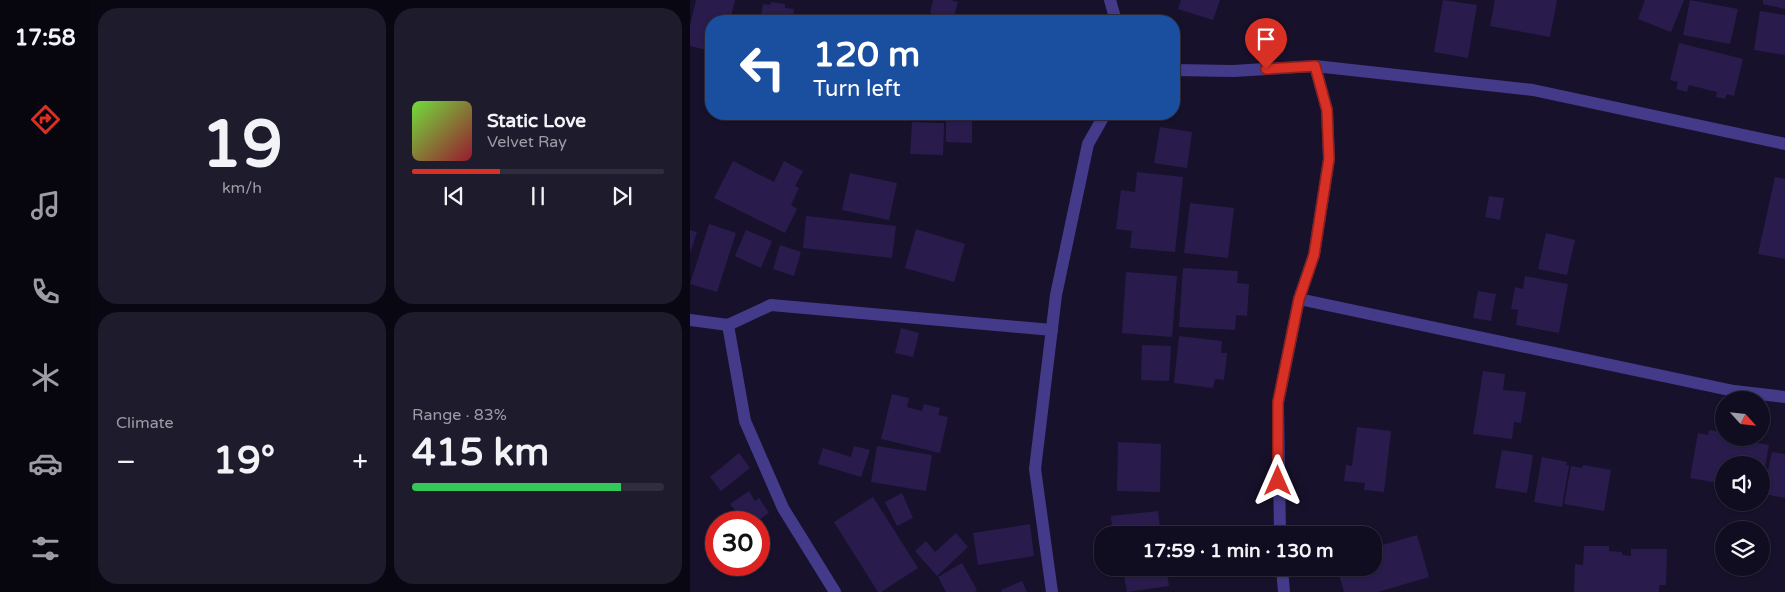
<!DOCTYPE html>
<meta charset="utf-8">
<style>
:root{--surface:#110d20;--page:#1e1b2d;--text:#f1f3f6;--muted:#9c9ca5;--line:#302d3e;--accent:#d93025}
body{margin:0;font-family:"Varela Round",sans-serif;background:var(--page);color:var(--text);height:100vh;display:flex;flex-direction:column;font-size:19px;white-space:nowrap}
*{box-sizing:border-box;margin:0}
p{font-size:16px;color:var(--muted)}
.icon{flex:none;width:28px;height:28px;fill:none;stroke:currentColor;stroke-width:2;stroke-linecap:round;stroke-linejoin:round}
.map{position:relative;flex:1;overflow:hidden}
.panel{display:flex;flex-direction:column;gap:8px;padding:8px;background:#090712;width:600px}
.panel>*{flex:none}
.guide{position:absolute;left:15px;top:15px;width:475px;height:105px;border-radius:20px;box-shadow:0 1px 4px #0004,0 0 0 1px var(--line);background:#1a4fa0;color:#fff;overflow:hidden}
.needle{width:32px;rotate:117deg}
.tools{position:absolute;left:1025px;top:391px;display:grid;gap:10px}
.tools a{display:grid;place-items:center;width:55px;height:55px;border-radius:50%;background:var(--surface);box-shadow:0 1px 4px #0004,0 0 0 1px var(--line);font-size:25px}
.speed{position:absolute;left:15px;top:511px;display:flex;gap:10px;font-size:25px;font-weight:700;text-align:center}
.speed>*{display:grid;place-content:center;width:65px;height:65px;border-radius:50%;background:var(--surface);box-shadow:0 1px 4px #0004,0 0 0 1px var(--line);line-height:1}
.speed .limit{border:8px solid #d22;background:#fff;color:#111}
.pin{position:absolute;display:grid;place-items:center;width:42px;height:42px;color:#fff;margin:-51px -21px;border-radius:50% 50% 50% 0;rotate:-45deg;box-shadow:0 0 5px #0007}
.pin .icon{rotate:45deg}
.me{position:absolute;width:55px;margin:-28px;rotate:0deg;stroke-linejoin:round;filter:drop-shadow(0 0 4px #0008)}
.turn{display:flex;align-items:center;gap:18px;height:105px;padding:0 25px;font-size:22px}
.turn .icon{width:65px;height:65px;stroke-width:2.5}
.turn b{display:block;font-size:35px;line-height:42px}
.big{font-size:38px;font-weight:700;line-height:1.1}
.panel .tile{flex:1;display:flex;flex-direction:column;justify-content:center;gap:8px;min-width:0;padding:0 18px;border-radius:20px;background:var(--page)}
.panel .dial{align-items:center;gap:0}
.dial b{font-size:65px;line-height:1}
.song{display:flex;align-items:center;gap:15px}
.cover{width:60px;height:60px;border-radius:8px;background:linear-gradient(135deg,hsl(100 70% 55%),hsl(350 70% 35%))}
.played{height:5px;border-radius:2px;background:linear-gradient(90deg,var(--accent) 35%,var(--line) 35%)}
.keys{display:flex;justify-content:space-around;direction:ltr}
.heat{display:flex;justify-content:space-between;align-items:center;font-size:28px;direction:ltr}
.charge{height:8px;border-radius:4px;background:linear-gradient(90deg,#34c759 83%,var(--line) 0)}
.panel .tiles{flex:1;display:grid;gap:8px;grid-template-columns:repeat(2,1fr)}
.trip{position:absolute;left:404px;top:526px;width:288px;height:50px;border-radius:20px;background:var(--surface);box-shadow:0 1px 4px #0004,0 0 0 1px var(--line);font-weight:700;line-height:50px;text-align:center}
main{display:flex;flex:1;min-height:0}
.tabs{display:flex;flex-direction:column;width:90px;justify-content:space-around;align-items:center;background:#07050d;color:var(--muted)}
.tabs .icon{width:35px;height:35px}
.tabs .active{color:var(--accent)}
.tabs b{font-size:22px;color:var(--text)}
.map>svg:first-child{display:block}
.building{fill:#291c4c}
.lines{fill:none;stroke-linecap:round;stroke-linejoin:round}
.street{stroke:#433b8a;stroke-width:12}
.route-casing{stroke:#8d1f18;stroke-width:12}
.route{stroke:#d93025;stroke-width:9}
</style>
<main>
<nav class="tabs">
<b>17:58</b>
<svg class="icon active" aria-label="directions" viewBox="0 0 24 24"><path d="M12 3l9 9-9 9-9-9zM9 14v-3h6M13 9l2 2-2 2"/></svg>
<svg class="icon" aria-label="music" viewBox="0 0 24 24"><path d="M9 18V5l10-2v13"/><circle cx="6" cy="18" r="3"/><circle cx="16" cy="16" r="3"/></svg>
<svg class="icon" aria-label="phone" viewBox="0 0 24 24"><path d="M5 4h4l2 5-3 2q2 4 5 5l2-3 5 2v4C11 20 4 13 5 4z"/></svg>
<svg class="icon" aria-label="climate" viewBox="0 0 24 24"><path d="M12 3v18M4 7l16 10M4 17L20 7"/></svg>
<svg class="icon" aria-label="car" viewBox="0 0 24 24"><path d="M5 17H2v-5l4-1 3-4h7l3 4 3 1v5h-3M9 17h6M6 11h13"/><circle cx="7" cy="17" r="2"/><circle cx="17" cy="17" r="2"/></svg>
<svg class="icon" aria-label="filters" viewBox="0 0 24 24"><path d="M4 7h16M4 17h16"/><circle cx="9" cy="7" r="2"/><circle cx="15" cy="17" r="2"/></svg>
</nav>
<section class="panel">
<div class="tiles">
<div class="tile dial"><b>19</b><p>km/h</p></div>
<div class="tile">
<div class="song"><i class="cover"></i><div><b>Static Love</b><p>Velvet Ray</p></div></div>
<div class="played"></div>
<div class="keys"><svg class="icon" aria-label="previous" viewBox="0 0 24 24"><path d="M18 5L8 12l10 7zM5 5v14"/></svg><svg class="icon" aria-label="pause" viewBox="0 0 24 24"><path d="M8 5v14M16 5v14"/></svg><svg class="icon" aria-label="next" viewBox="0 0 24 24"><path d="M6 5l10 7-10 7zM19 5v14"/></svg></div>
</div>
<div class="tile"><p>Climate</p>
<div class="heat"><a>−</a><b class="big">19°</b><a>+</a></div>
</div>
<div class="tile"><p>Range · 83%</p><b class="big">415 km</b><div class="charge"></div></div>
</div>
</section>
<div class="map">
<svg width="1095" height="592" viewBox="0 0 1095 592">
<rect width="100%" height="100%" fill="#17112b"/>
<g class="building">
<polygon points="6,0 45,0 40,21 21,21 21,51 0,46 0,25"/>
<polygon points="243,0 261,0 268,2 263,20 240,13"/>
<polygon points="491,0 530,0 523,20 488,9"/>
<polygon points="753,0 787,5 778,58 744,52"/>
<polygon points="805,0 867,0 860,37 800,26"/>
<polygon points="955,0 994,0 981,32 948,19"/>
<polygon points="1000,0 1048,9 1040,44 993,35"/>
<polygon points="1073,0 1095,0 1095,9 1073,4"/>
<polygon points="81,2 95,4 95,8 104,9 102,21 70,21 73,4 80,5"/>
<polygon points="1070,11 1095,15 1095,55 1064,50"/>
<polygon points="989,43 1053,59 1044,96 1037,94 1035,99 1026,97 1027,92 999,85 997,92 986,89 988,82 980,80"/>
<polygon points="229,114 252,114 252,119 229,118"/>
<polygon points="256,114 282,114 282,143 256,142"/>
<polygon points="222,122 254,123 253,155 220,154"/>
<polygon points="470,127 502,132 497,168 464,163"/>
<polygon points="43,161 84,182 94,161 113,171 105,186 109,188 101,205 107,209 95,233 24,198"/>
<polygon points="447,172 493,177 485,252 440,248 442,231 426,229 431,190 445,192"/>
<polygon points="160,173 207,183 199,220 152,210"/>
<polygon points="1085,177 1095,179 1095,259 1068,254"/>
<polygon points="799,196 814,198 810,220 795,217"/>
<polygon points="500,203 544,208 538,258 494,253"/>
<polygon points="116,216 206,226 202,258 113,248"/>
<polygon points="19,224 46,233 27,292 0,284"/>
<polygon points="226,229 275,244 264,282 215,268"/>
<polygon points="0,230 7,232 0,253"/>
<polygon points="56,230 82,241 71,268 45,256"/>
<polygon points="856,233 885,240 877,275 848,269"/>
<polygon points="90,245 111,252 104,276 83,269"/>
<polygon points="493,268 548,271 547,283 559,284 557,316 546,315 545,330 489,327"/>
<polygon points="436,272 487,276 482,337 432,333"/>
<polygon points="835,276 878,284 869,333 826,325 828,310 821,309 825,287 833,289"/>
<polygon points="788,291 806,294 801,321 783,318"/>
<polygon points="211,328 229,333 223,357 205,353"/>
<polygon points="489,336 532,341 531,353 537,353 534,380 525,379 523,388 484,383"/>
<polygon points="452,345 481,346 479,381 451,380"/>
<polygon points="793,371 815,374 813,390 836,392 831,423 824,422 822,439 783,434"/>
<polygon points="202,394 219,398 217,407 232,411 234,404 250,408 248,415 258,417 250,453 191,439"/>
<polygon points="667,427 701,431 694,492 674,490 675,483 654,481 656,465 662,466"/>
<polygon points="1019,430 1034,432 1034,438 1042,438 1047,440 1047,438 1068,439 1067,443 1079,445 1072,484 1071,465 1034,465 1034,484 1000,478 1008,433 1018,435"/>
<polygon points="428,442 471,444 470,492 427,491"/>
<polygon points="164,446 180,450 171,477 128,464 133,448 161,457"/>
<polygon points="187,446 242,455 236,491 181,482"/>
<polygon points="812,450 843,455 837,493 805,488"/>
<polygon points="1082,452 1095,454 1095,498 1073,494"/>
<polygon points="49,453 60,468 31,491 20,477"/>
<polygon points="852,457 877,462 876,465 879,466 872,507 844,502"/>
<polygon points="893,465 921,470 914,511 874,504 881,466 892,468"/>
<polygon points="59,491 65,501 69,498 79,513 66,522 54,522 40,504"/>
<polygon points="212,493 223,518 207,526 195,502"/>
<polygon points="183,497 228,568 191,592 188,592 144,522"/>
<polygon points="468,511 471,535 414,535 413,531 422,530 421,516"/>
<polygon points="340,524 344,556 288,565 283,533"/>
<polygon points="266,533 278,547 247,576 225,551 236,541 245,552"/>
<polygon points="727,535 739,577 688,592 654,592 647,568 682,568 682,548"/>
<polygon points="894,546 919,546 919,551 932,552 932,555 941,556 941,549 977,549 976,585 969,585 969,592 884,592 885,564 893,565"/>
<polygon points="272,563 287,590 285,592 256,592 248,577"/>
<polygon points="476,568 479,586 437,592 434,576"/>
<polygon points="332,581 337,592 312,592 311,590"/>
</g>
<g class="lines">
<g class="street">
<polyline points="420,0 426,21"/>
<polyline points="484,70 543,71 625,66 843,90 1095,144"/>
<polyline points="609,299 1044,391 1095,397"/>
<polyline points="0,320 38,325 81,305 362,330"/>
<polyline points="38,325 55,421 93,508 145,592"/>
<polyline points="590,535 588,403 609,299 624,255 639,159 637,110 625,66"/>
<polyline points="592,568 594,592"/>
<polyline points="362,592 345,469 366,295 398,144 415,114"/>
</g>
</g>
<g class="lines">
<defs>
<polyline id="route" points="576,69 625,66 637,110 639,159 624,255 609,299 588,402 588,481"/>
</defs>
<use href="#route" class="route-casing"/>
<use href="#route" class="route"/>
</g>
</svg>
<div class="tools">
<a><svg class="needle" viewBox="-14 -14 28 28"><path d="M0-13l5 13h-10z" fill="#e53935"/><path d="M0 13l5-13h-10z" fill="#9c9ca5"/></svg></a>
<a><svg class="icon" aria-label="sound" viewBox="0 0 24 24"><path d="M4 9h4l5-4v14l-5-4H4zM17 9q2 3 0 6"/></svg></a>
<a><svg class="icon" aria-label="layers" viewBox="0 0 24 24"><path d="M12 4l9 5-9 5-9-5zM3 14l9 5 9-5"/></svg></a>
</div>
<div class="speed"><div class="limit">30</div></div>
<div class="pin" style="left:576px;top:69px;background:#d93025"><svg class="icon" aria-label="arrive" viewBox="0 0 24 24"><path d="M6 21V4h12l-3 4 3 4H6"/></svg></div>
<svg class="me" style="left:588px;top:481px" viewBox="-20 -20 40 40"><path d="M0-17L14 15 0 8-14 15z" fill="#d93025" stroke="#fff" stroke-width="4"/></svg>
<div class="trip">17:59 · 1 min · 130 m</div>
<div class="guide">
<div class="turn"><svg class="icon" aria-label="left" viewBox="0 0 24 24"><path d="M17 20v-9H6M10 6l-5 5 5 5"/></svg><div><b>120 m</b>Turn left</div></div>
</div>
</div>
</main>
